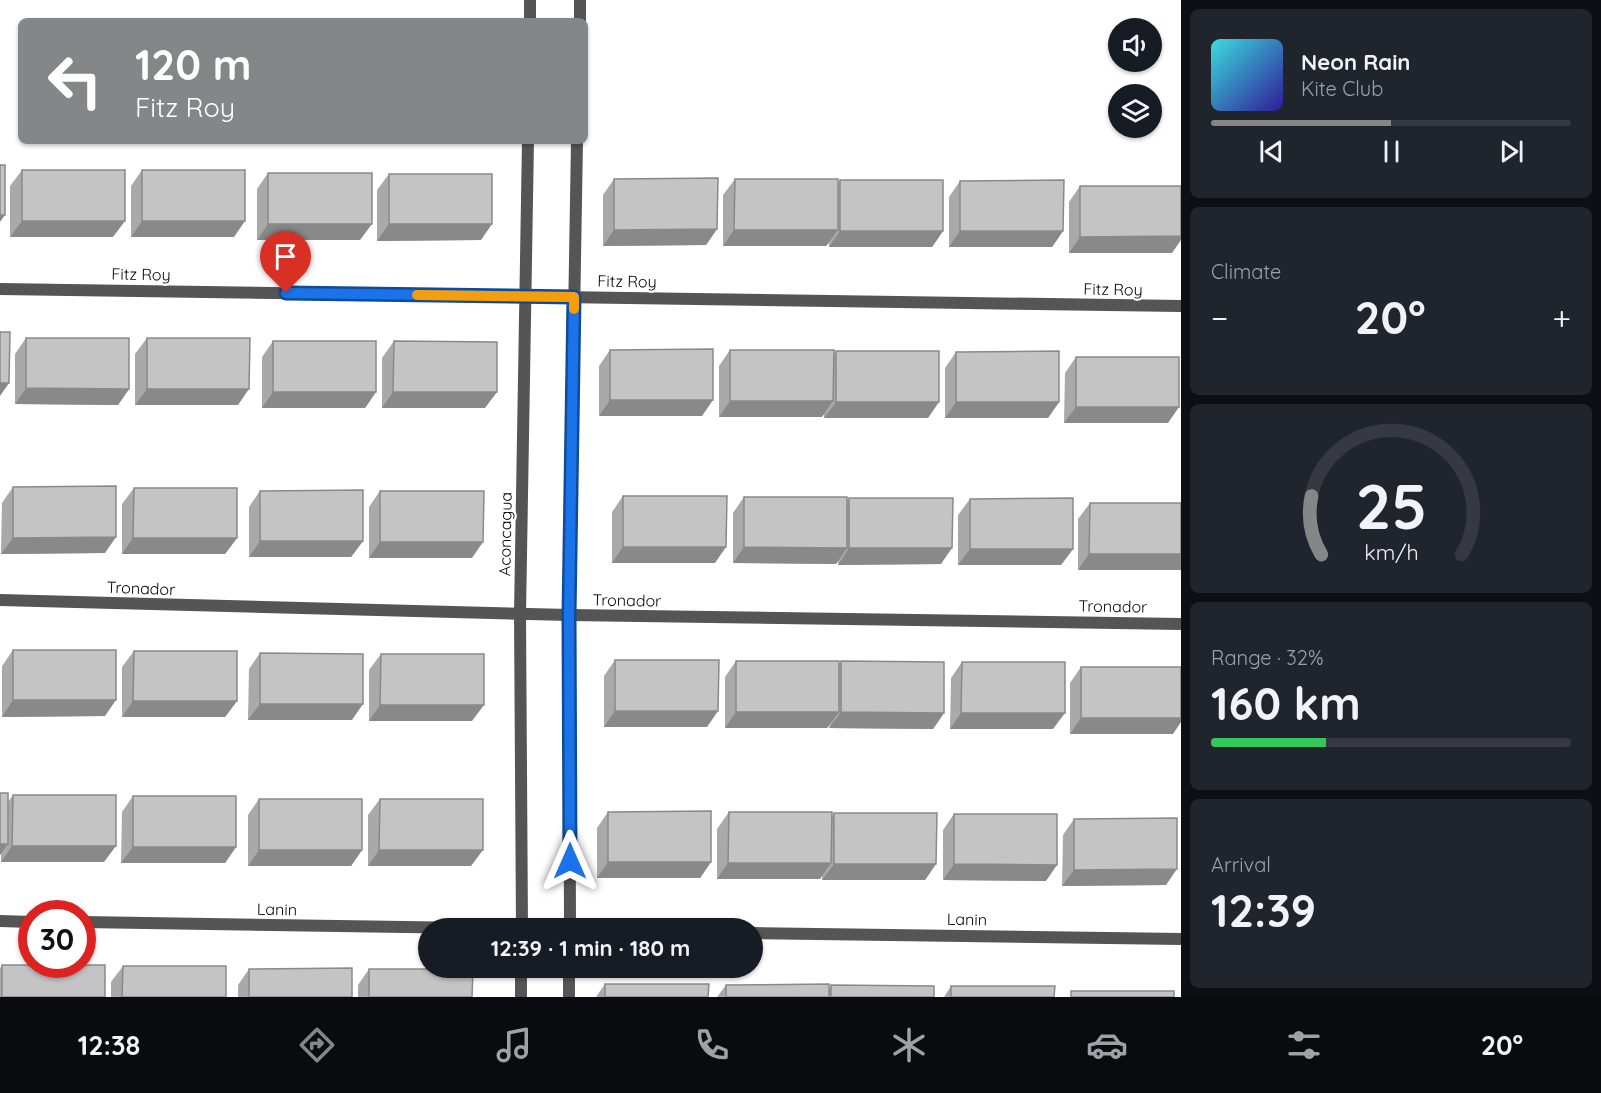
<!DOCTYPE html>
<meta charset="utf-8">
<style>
:root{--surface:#171b24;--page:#20242c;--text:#f1f3f6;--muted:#9ea1a6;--line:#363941;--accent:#858687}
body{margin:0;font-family:Quicksand,sans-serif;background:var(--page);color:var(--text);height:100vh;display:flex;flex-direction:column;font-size:22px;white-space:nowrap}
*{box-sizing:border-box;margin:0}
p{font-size:20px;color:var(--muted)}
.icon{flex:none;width:33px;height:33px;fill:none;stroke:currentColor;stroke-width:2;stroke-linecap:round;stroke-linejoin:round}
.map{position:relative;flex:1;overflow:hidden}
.drawer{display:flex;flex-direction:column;gap:9px;padding:9px;background:#0d0f14;width:420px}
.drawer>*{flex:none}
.banner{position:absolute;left:18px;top:18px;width:570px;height:126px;border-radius:9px;box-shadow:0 2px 4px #0004;background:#858687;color:#fff;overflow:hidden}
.controls{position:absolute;left:1108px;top:18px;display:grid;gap:12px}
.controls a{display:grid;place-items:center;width:54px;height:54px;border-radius:50%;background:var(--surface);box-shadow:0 2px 4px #0004;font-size:30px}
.speed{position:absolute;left:18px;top:900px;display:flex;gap:12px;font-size:30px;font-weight:700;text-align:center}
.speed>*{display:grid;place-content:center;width:78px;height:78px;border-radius:50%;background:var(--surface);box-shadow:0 2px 4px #0004;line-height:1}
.speed .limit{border:9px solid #d22;background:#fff;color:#111}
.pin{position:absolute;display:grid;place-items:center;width:51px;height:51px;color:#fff;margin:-62px -26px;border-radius:50% 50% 50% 0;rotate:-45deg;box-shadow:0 0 6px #0007}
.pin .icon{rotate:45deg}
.me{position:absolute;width:66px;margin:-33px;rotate:0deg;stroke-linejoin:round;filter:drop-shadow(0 0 4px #0008)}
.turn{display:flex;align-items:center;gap:21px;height:126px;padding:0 18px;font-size:27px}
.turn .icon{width:78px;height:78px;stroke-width:2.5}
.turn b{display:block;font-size:42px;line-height:51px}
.big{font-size:45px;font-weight:800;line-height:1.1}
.drawer .tile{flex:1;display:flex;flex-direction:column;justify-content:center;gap:9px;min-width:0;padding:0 21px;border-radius:9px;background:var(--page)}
.drawer .dial{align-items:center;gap:0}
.dial svg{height:156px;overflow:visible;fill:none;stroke:var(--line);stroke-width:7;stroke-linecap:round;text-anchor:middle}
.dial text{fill:var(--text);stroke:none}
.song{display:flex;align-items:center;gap:18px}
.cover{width:72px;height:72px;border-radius:9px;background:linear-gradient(135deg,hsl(180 70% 55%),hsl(250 70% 35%))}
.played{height:6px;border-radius:3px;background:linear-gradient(90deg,var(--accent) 50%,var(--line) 50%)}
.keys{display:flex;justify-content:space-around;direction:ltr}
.heat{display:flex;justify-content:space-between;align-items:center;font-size:33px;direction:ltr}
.charge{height:9px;border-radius:4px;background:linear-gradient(90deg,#34c759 32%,var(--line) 0)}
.trip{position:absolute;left:418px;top:918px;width:345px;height:60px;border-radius:30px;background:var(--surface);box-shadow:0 2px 4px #0004;font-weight:800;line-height:60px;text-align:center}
.tabs{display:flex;height:96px;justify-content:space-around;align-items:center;background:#090b0e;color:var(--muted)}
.tabs .icon{width:42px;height:42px}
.tabs .selected{color:var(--accent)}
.tabs b{font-size:27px;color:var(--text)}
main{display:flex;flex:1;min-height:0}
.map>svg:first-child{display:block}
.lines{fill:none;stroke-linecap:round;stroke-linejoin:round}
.minor{stroke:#555;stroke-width:12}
.wall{fill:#a9a9a9}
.shaded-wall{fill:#898989}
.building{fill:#c4c4c4;stroke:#898989;stroke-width:1.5}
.route-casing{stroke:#114b97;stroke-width:15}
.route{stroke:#1a73e8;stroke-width:10}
.slow{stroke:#f59e0b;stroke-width:10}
.labels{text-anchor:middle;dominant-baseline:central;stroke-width:4.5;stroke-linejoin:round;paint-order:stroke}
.street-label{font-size:16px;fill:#000;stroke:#fff}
</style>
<main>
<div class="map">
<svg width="1181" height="997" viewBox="0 0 1181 997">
<rect width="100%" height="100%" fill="#fff"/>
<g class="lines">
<g class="minor">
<polyline points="530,21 530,0"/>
<polyline points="580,21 580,0"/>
<polyline points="0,289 1181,306"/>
<polyline points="0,600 569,615 1181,624"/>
<polyline points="0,921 32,922"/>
<polyline points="82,922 472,928"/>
<polyline points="522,928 520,614 528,141"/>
<polyline points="570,928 569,615 577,141"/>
<polyline points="753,933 1181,939"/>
<polyline points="521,997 521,968"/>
<polyline points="569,997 569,968"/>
</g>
</g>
<g class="wall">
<polygon points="22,170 113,237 10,237 10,186"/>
<polygon points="142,170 234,237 131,237 131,186"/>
<polygon points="268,173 360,240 257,240 257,189"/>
<polygon points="389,174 481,240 377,241 377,190"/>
<polygon points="614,179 717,229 706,245 603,246 603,195"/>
<polygon points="735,179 838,184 840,180 943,231 932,247 829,247 829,243 826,246 723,246 723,195"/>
<polygon points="960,181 1063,231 1052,247 949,247 949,197"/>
<polygon points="1080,186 1172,253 1069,253 1069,202"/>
<polygon points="26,338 129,389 118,405 15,404 15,354"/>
<polygon points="147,338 238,405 135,405 135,354"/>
<polygon points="273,341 376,392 365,408 262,408 262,357"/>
<polygon points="394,341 485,408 382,408 382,358"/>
<polygon points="610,350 702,416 599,416 599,366"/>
<polygon points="730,350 834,354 836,351 928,418 824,418 824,414 822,417 719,417 719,366"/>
<polygon points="956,352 1059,402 1048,418 945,418 945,368"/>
<polygon points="1076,357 1168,423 1064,423 1065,373"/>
<polygon points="13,487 105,553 1,554 2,503"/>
<polygon points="134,488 237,538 225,554 122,554 122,504"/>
<polygon points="260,491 363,541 351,557 249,557 249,507"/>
<polygon points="380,491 472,558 369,558 369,507"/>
<polygon points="623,496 715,563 612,563 612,512"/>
<polygon points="744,497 847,500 849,498 941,564 838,565 838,561 836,564 733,563 733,513"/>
<polygon points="970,499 1073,549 1061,565 958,565 958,515"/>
<polygon points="1090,503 1181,503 1078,570 1078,519"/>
<polygon points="13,650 105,716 2,717 2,666"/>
<polygon points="134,651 237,701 225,717 122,717 122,667"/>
<polygon points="260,653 352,720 248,720 249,669"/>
<polygon points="381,654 472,721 369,721 369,670"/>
<polygon points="615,660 707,727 604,727 604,676"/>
<polygon points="736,661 839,664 841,661 944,713 933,729 829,728 830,725 827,728 725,728 725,677"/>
<polygon points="962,662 1053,729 950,729 951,678"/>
<polygon points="1081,667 1173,734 1070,734 1070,683"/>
<polygon points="0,793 8,802 13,795 104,862 1,862 1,854 0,855"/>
<polygon points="133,796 236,847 225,863 121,863 122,812"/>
<polygon points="259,799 362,850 351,866 248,866 248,815"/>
<polygon points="380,799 471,866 368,866 368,815"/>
<polygon points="608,812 711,862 700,878 597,878 597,828"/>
<polygon points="729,812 832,816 834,813 936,864 925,880 822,880 822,875 820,879 717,879 717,829"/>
<polygon points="954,814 1046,881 943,880 943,830"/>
<polygon points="1074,819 1166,885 1062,886 1063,835"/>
<polygon points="2,965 105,997 0,997 0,968"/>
<polygon points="123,966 226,997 111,997 111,982"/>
<polygon points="249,969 352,997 238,997 238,985"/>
<polygon points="369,969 472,997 358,997 358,985"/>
<polygon points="605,984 708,997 596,997"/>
<polygon points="726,985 829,989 831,985 934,997 717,997"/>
<polygon points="951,986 1054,997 944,997"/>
</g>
<g class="shaded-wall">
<polygon points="0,215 5,215 0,222"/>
<polygon points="22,221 125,221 113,237 10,237"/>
<polygon points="142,221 245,221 234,237 131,237"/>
<polygon points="268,224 372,224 360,240 257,240"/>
<polygon points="389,224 492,224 481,240 377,241"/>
<polygon points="717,229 706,245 603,246 614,230"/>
<polygon points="734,230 838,230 826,246 723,246"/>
<polygon points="840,231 943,231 932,247 829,247"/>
<polygon points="960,231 1063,231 1052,247 949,247"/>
<polygon points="1181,236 1181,240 1172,253 1069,253 1080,237"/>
<polygon points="0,383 9,383 0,396"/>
<polygon points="26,388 129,389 118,405 15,404"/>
<polygon points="147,389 249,389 238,405 135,405"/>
<polygon points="273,392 376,392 365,408 262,408"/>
<polygon points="393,392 497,392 485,408 382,408"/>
<polygon points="610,400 713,400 702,416 599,416"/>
<polygon points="730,401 833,401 822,417 719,417"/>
<polygon points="836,402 939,402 928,418 824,418"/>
<polygon points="956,402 1059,402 1048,418 945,418"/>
<polygon points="1076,407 1179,407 1168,423 1064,423"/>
<polygon points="116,537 105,553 1,554 13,538"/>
<polygon points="133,538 237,538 225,554 122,554"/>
<polygon points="260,541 363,541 351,557 249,557"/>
<polygon points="380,542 483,542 472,558 369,558"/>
<polygon points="623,547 726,547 715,563 612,563"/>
<polygon points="744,547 847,548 836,564 733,563"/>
<polygon points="849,548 952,548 941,564 838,565"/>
<polygon points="970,549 1073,549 1061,565 958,565"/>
<polygon points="1089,554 1181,554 1181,570 1078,570"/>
<polygon points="13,700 116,700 105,716 2,717"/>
<polygon points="133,701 237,701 225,717 122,717"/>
<polygon points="260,704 363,704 352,720 248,720"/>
<polygon points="380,705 484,705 472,721 369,721"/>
<polygon points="615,711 718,711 707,727 604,727"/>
<polygon points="736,712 839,712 827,728 725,728"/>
<polygon points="841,712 944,713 933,729 829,728"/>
<polygon points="961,713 1065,713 1053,729 950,729"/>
<polygon points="1081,718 1181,718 1181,722 1173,734 1070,734"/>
<polygon points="0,844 8,844 0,855"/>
<polygon points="12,846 116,846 104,862 1,862"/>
<polygon points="133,847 236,847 225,863 121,863"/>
<polygon points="259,850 362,850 351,866 248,866"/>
<polygon points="379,850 483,850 471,866 368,866"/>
<polygon points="608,862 711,862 700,878 597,878"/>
<polygon points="728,863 831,863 820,879 717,879"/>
<polygon points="834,864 936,864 925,880 822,880"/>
<polygon points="954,864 1057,865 1046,881 943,880"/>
<polygon points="1177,869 1166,885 1062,886 1074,870"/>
</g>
<g class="building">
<rect x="0" y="165" width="5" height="50"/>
<rect x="22" y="170" width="103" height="51"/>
<rect x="142" y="170" width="103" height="51"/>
<rect x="268" y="173" width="104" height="51"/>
<rect x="389" y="174" width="103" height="50"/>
<polygon points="718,178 717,229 614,230 614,179"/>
<polygon points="735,179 838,179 838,230 734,230"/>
<rect x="840" y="180" width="103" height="51"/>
<polygon points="1064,180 1063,231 960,231 960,181"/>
<polygon points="1080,186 1181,186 1181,236 1080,237"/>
<polygon points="0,332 10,332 9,383 0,383"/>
<polygon points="26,338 129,338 129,389 26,388"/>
<polygon points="147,338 250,338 249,389 147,389"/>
<rect x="273" y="341" width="103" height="51"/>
<polygon points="394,341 497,342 497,392 393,392"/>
<polygon points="713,349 713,400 610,400 610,350"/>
<polygon points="730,350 834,350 833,401 730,401"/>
<rect x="836" y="351" width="103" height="51"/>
<polygon points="1059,351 1059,402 956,402 956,352"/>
<rect x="1076" y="357" width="103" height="50"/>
<polygon points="116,486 116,537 13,538 13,487"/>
<polygon points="134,488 237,488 237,538 133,538"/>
<polygon points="363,490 363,541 260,541 260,491"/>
<polygon points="380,491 484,491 483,542 380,542"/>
<polygon points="623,496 727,496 726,547 623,547"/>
<polygon points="744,497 847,497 847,548 744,547"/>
<polygon points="849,498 953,498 952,548 849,548"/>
<polygon points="1073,498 1073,549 970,549 970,499"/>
<polygon points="1090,503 1181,503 1181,554 1089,554"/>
<rect x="13" y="650" width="103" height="50"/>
<polygon points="134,651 237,651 237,701 133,701"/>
<polygon points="260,653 363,654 363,704 260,704"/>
<polygon points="381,654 484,654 484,705 380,705"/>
<polygon points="615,660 719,660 718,711 615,711"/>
<rect x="736" y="661" width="103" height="51"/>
<polygon points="841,661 944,662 944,713 841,712"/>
<polygon points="962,662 1065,662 1065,713 961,713"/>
<rect x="1081" y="667" width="100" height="51"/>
<rect x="0" y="793" width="8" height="51"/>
<polygon points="13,795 116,795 116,846 12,846"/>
<rect x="133" y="796" width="103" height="51"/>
<rect x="259" y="799" width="103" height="51"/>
<polygon points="380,799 483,799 483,850 379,850"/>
<polygon points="711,811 711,862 608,862 608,812"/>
<polygon points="729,812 832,812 831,863 728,863"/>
<polygon points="834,813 937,813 936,864 834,864"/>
<polygon points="954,814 1057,814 1057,865 954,864"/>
<polygon points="1177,818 1177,869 1074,870 1074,819"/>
<rect x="2" y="965" width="103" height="32"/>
<polygon points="123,966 226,966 226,997 122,997"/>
<polygon points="352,968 352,997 249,997 249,969"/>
<polygon points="369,969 473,969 472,997 369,997"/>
<polygon points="605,984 709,984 708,997 605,997"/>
<polygon points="829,984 829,997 726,997 726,985"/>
<polygon points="831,985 934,986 934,997 831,997"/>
<polygon points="951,986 1055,986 1054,997 951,997"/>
<rect x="1071" y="991" width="103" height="6"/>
</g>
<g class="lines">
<defs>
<polyline id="route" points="286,293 574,297 569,615 570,861"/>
</defs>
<use href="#route" class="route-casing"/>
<use href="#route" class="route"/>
<polyline class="slow" points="417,295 574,297 574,309"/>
</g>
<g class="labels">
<g class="street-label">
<text transform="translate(141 274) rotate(1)">Fitz Roy</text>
<text transform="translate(627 281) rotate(1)">Fitz Roy</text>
<text transform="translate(1113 289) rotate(1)">Fitz Roy</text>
<text transform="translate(505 534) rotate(-89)">Aconcagua</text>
<text transform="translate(141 588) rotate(2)">Tronador</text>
<text transform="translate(627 600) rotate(1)">Tronador</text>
<text transform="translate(1113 606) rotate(1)">Tronador</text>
<text transform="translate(277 909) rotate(1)">Lanin</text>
<text transform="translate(967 919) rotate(1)">Lanin</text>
</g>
</g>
</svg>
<div class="controls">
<a><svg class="icon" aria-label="sound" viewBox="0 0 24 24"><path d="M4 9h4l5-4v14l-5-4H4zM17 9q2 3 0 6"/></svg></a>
<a><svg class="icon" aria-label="layers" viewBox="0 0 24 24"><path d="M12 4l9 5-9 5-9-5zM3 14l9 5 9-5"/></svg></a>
</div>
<div class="speed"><div class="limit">30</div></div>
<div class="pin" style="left:286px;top:293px;background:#d93025"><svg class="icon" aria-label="arrive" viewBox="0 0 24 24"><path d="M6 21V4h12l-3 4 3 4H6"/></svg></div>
<svg class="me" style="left:570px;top:861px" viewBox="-20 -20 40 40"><path d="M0-17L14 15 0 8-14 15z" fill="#1a73e8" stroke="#fff" stroke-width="4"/></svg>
<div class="trip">12:39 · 1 min · 180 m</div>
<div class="banner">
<div class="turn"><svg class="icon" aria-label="left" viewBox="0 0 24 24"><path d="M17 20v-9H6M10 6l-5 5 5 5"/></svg><div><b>120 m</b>Fitz Roy</div></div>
</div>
</div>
<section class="drawer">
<div class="tile">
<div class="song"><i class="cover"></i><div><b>Neon Rain</b><p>Kite Club</p></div></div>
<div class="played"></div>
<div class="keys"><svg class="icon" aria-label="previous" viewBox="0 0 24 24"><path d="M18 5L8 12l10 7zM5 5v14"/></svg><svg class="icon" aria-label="pause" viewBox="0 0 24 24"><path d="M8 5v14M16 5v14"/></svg><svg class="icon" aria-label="next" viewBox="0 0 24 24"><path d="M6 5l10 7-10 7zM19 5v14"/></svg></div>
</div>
<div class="tile"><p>Climate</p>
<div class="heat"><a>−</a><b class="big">20°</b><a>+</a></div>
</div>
<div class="tile dial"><svg viewBox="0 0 100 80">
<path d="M14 69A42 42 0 1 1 86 69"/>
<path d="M14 69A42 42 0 0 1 9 39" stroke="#858687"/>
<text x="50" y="56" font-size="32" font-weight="700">25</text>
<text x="50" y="72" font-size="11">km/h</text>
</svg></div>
<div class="tile"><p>Range · 32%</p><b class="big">160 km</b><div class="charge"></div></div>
<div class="tile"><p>Arrival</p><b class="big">12:39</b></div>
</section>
</main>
<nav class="tabs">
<b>12:38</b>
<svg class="icon selected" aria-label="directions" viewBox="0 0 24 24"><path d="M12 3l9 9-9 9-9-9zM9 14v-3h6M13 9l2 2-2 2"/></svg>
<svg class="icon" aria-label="music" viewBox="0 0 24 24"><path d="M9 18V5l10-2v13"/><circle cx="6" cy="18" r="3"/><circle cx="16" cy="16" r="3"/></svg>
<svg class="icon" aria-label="phone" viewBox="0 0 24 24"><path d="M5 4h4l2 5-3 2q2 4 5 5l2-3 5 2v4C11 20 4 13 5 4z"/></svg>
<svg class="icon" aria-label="climate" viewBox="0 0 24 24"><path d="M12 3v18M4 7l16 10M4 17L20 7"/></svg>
<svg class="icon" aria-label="car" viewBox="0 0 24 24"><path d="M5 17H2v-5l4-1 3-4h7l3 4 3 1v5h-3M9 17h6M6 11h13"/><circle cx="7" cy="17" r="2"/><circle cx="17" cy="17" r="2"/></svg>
<svg class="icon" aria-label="filters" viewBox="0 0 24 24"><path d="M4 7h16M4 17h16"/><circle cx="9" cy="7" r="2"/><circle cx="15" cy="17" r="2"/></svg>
<b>20°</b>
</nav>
